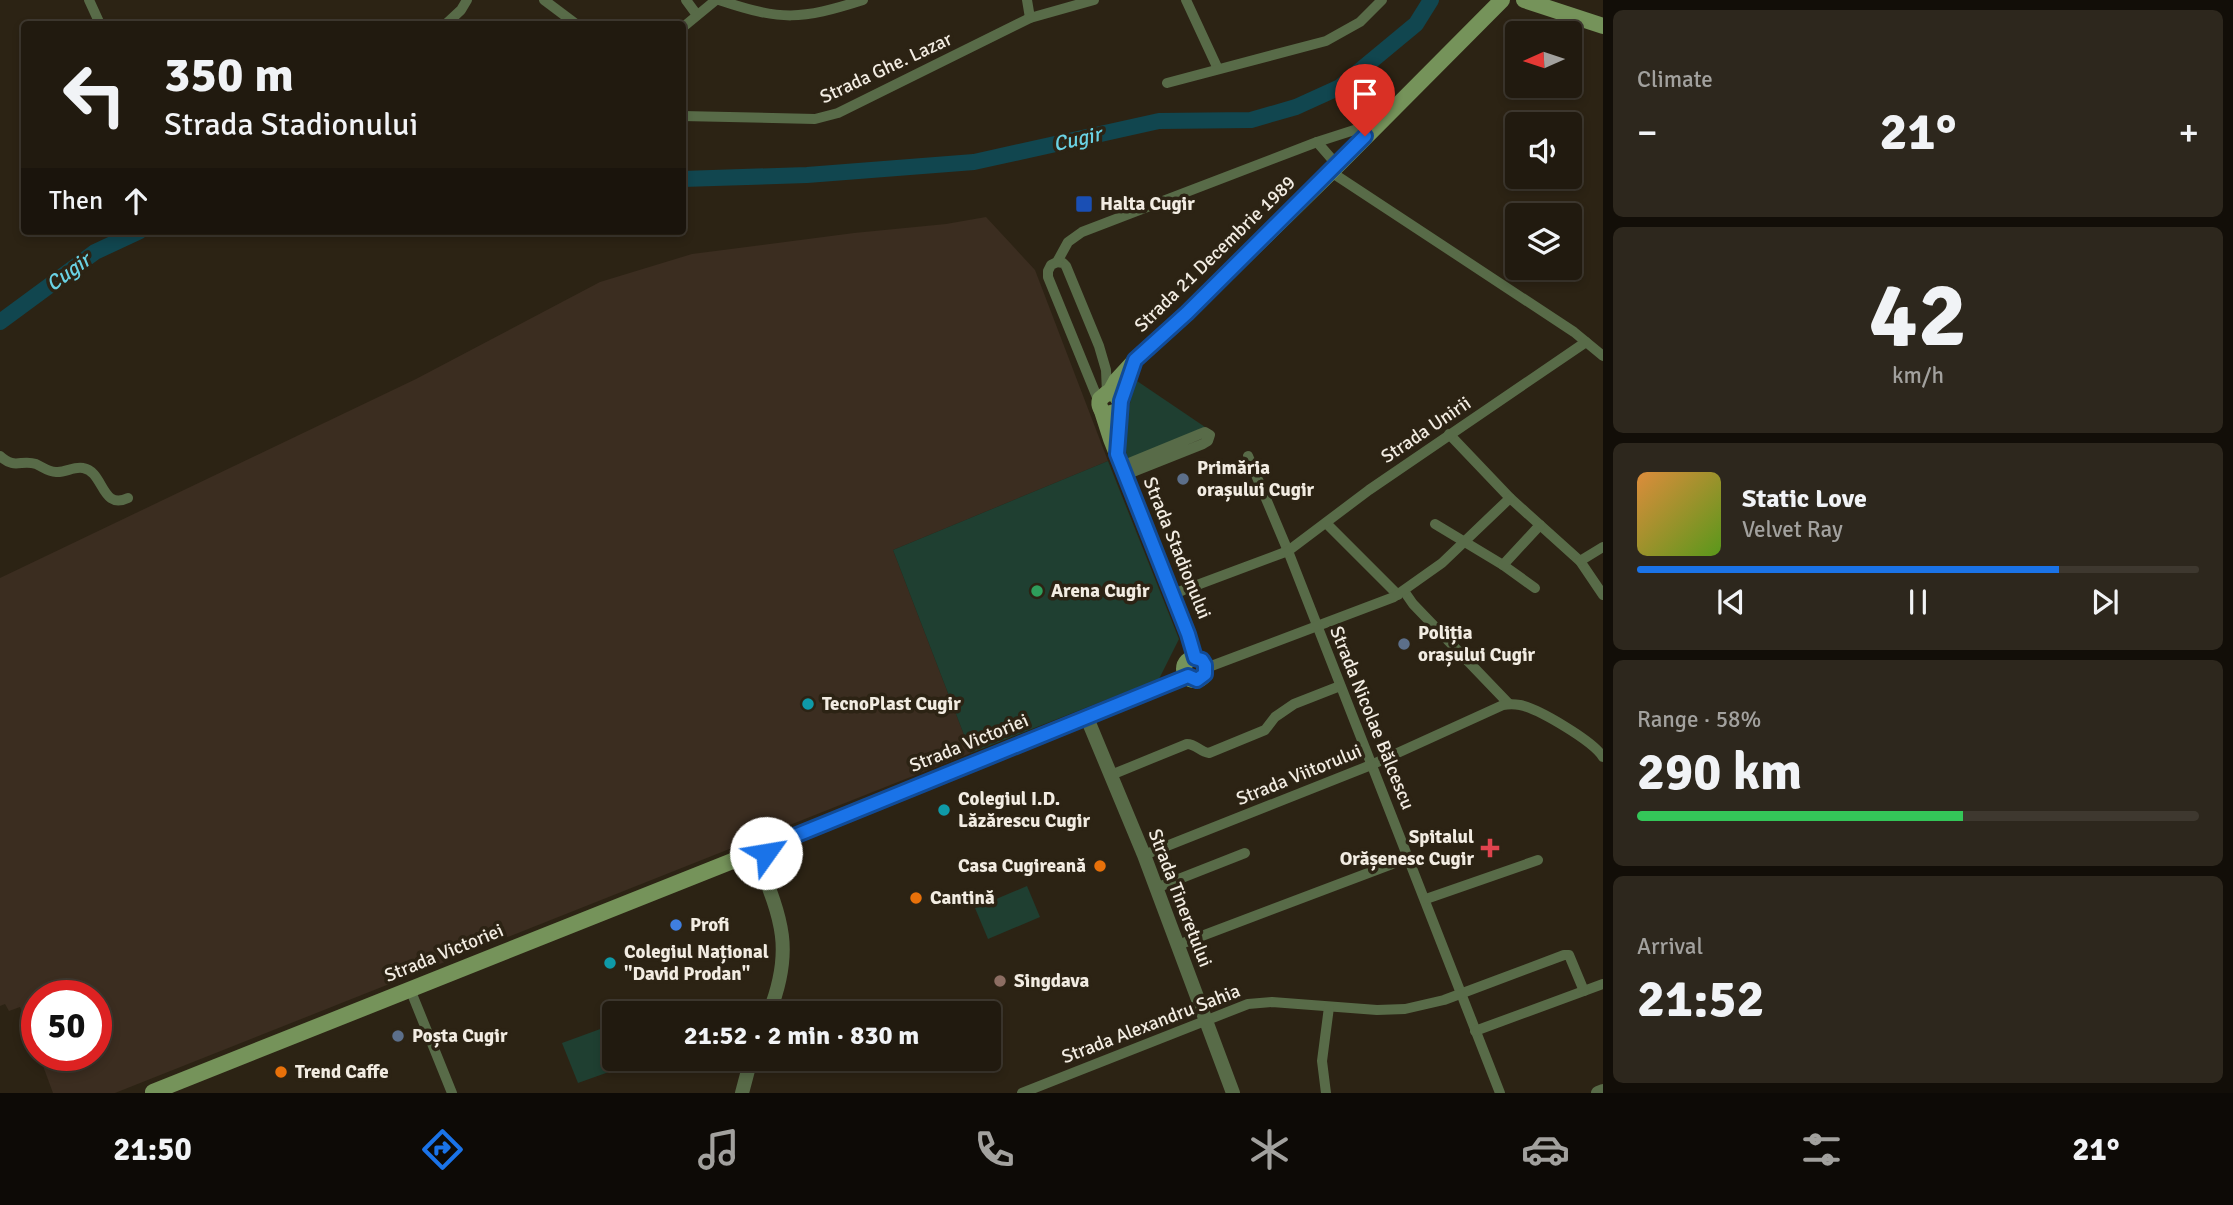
<!DOCTYPE html>
<meta charset="utf-8">
<style>
:root{--surface:#211a0f;--page:#2d271d;--text:#f1f3f6;--muted:#a2a19e;--line:#3e382f;--accent:#1a73e8}
body{margin:0;font-family:Signika,sans-serif;background:var(--page);color:var(--text);height:100vh;display:flex;flex-direction:column;font-size:26px;white-space:nowrap}
*{box-sizing:border-box;margin:0}
p{font-size:23px;color:var(--muted)}
.icon{flex:none;width:38px;height:38px;fill:none;stroke:currentColor;stroke-width:2;stroke-linecap:round;stroke-linejoin:round}
.map{position:relative;flex:1;overflow:hidden}
.drawer{display:flex;flex-direction:column;gap:10px;padding:10px;background:#120e08;width:630px}
.drawer>*{flex:none}
.guide{position:absolute;left:21px;top:21px;width:665px;height:214px;border-radius:7px;box-shadow:0 4px 10px #0003,0 0 0 2px var(--line);background:#211a0f;color:var(--text);overflow:hidden}
.needle{width:46px;rotate:267deg}
.tools{position:absolute;left:1505px;top:21px;display:grid;gap:14px}
.tools a{display:grid;place-items:center;width:77px;height:77px;border-radius:7px;background:var(--surface);box-shadow:0 4px 10px #0003,0 0 0 2px var(--line);font-size:35px}
.speed{position:absolute;left:21px;top:980px;display:flex;gap:14px;font-size:35px;font-weight:700;text-align:center}
.speed>*{display:grid;place-content:center;width:91px;height:91px;border-radius:50%;background:var(--surface);box-shadow:0 4px 10px #0003,0 0 0 2px var(--line);line-height:1}
.speed .limit{border:10px solid #d22;background:#fff;color:#111}
.pin{position:absolute;display:grid;place-items:center;width:60px;height:60px;color:#fff;margin:-72px -30px;border-radius:50% 50% 50% 0;rotate:-45deg;box-shadow:0 0 7px #0007}
.pin .icon{rotate:45deg}
.me{position:absolute;width:77px;margin:-38px;rotate:58deg;stroke-linejoin:round;filter:drop-shadow(0 0 5px #0008)}
.turn{display:flex;align-items:center;gap:24px;height:147px;padding:0 28px;font-size:32px}
.turn .icon{width:91px;height:91px;stroke-width:2.5}
.turn b{display:block;font-size:49px;line-height:60px}
.then{display:flex;align-items:center;height:66px;padding:0 28px;background:#0003;gap:14px;font-size:26px}
.big{font-size:52px;font-weight:700;line-height:1.1}
.drawer .card{flex:1;display:flex;flex-direction:column;justify-content:center;gap:10px;min-width:0;padding:0 24px;border-radius:10px;background:var(--page)}
.drawer .dial{align-items:center;gap:0}
.dial b{font-size:91px;line-height:1}
.song{display:flex;align-items:center;gap:21px}
.cover{width:84px;height:84px;border-radius:10px;background:linear-gradient(135deg,hsl(30 70% 55%),hsl(90 70% 35%))}
.played{height:7px;border-radius:4px;background:linear-gradient(90deg,var(--accent) 75%,var(--line) 75%)}
.keys{display:flex;justify-content:space-around;direction:ltr}
.heat{display:flex;justify-content:space-between;align-items:center;font-size:38px;direction:ltr}
.charge{height:10px;border-radius:5px;background:linear-gradient(90deg,#34c759 58%,var(--line) 0)}
.trip{position:absolute;left:602px;top:1001px;width:399px;height:70px;border-radius:7px;background:var(--surface);box-shadow:0 4px 10px #0003,0 0 0 2px var(--line);font-weight:700;line-height:70px;text-align:center}
.tab-bar{display:flex;height:112px;justify-content:space-around;align-items:center;background:#0d0a06;color:var(--muted)}
.tab-bar .icon{width:49px;height:49px}
.tab-bar .on{color:var(--accent)}
.tab-bar b{font-size:32px;color:var(--text)}
main{display:flex;flex:1;min-height:0}
.map>svg:first-child{display:block}
.industrial{fill:#3b2d20}
.green{fill:#1f3f31}
.lines{fill:none;stroke-linecap:round;stroke-linejoin:round}
.river{stroke:#11464f;stroke-width:16}
.minor{stroke:#586b48;stroke-width:10}
.tertiary{stroke:#586b48;stroke-width:14}
.secondary{stroke:#75935a;stroke-width:16}
.route-casing{stroke:#114b97;stroke-width:18}
.route{stroke:#1a73e8;stroke-width:12}
.transit-dot{fill:#1a4fb4;stroke:#2c2314;stroke-width:2.5}
.service-dot{fill:#5c6f8a;stroke:#2c2314;stroke-width:2.5}
.leisure-dot{fill:#2e9e5b;stroke:#2c2314;stroke-width:2.5}
.culture-dot{fill:#0f9aa8;stroke:#2c2314;stroke-width:2.5}
.health-dot{fill:#e0444e;stroke:#2c2314;stroke-width:2.5}
.food-dot{fill:#e8710a;stroke:#2c2314;stroke-width:2.5}
.shop-dot{fill:#3f7fe0;stroke:#2c2314;stroke-width:2.5}
.education-dot{fill:#8d6e63;stroke:#2c2314;stroke-width:2.5}
.labels{text-anchor:middle;dominant-baseline:central;stroke-width:7;stroke-linejoin:round;paint-order:stroke}
.street-label{font-size:19px;fill:#f2ece2;stroke:#2c2314}
.poi-label{font-size:19px;font-weight:bold;fill:#f2ece2;stroke:#2c2314;text-anchor:start}
.water-label{font-size:21px;font-style:italic;fill:#6ad2e4;stroke:#2c2314}
</style>
<main>
<div class="map">
<svg width="1603" height="1093" viewBox="0 0 1603 1093">
<rect width="100%" height="100%" fill="#2c2314"/>
<polygon class="industrial" points="986,217 1035,270 1108,461 893,550 971,753 115,1093 53,1093 39,1055 96,1055 96,996 37,996 37,1050 20,1007 9,1011 5,1004 0,1006 0,578 416,379 600,282 692,254 854,233 946,224"/>
<g class="green">
<path d="M1137,381L1205,427L1127,460C1124,433 1127,406 1137,381Z"/>
<polygon points="1108,461 1179,639 1159,679 971,753 893,550"/>
<polygon points="1027,886 1040,917 988,939 975,908"/>
<polygon points="614,1024 614,1059 632,1059 634,1063 578,1083 562,1043"/>
</g>
<g class="lines">
<g class="river">
<polyline points="682,179 807,175 974,162 1159,121 1251,120 1296,107 1340,87 1416,24 1431,0"/>
<polyline points="0,322 95,252 140,231"/>
</g>
<g class="minor">
<polyline points="89,0 100,24"/>
<polyline points="544,0 576,24"/>
<polyline points="686,0 697,15"/>
<path d="M719,0C782,21 800,20 863,0"/>
<polyline points="1027,0 1030,18"/>
<polyline points="1186,0 1218,69"/>
<polyline points="446,24 461,10 467,0"/>
<polyline points="682,28 716,0"/>
<polyline points="1167,83 1326,41 1360,22 1382,0"/>
<polyline points="682,116 815,119 838,113 1030,18 1094,0"/>
<polyline points="1317,142 1337,165"/>
<polyline points="1331,172 1574,332 1603,356"/>
<polyline points="1057,262 1063,263 1066,266 1099,346 1106,370 1107,393"/>
<polyline points="1099,402 1048,277 1048,271 1051,265 1057,262 1068,242 1082,232 1317,142 1376,123"/>
<polyline points="1449,434 1510,498 1580,561 1603,595"/>
<path d="M0,456C15,470 21,459 36,464C43,467 48,472 56,472C65,473 74,466 83,468C104,471 101,511 128,498"/>
<polyline points="1248,456 1288,551 1500,1093"/>
<polyline points="1122,466 1200,434 1205,432 1210,435 1208,441 1203,444 1125,475"/>
<polyline points="1326,523 1398,595"/>
<polyline points="1435,524 1503,565 1535,588"/>
<polyline points="1580,561 1603,547"/>
<polyline points="1503,565 1540,525"/>
<polyline points="1404,591 1413,604 1509,704"/>
<polyline points="1173,594 1288,551 1369,490 1586,342"/>
<polyline points="1206,668 1394,597 1442,563 1510,498"/>
<path d="M1111,775L1187,744C1196,744 1200,752 1209,753L1265,730L1275,717L1294,704L1340,686"/>
<path d="M1144,855L1371,765L1503,705C1509,704 1514,704 1520,705C1539,709 1593,741 1603,757"/>
<polyline points="1156,888 1245,853"/>
<polyline points="1426,899 1538,860"/>
<polyline points="1178,945 1408,858"/>
<polyline points="410,989 452,1093"/>
<polyline points="1475,1031 1603,984"/>
<polyline points="1022,1093 1248,1004 1272,1002 1377,1010 1405,1009 1444,1000 1564,955 1569,955 1584,991"/>
<polyline points="1326,1093 1322,1061 1329,1007"/>
</g>
<g class="tertiary">
<polyline points="1087,718 1144,855 1233,1093"/>
<path d="M758,860C782,920 794,950 769,1013"/>
<polyline points="742,1093 751,1059"/>
<polyline points="1598,1093 1603,1091"/>
</g>
<g class="secondary">
<polyline points="1524,0 1603,26"/>
<polyline points="1110,392 1116,381 1139,356 1187,313 1331,172 1502,0"/>
<path d="M1120,401L1115,394L1107,393L1100,399C1098,406 1101,412 1108,414L1118,411L1133,366"/>
<polyline points="1102,411 1111,439 1188,634 1195,658"/>
<circle cx="1195" cy="669" r="11"/>
<polyline points="765,848 1188,676"/>
<polyline points="153,1092 750,854"/>
</g>
</g>
<g class="lines">
<defs>
<polyline id="route" points="766,853 765,848 1188,676 1197,680 1205,674 1205,665 1202,660 1195,658 1188,634 1117,454 1121,401 1135,360 1187,313 1365,136"/>
</defs>
<use href="#route" class="route-casing"/>
<use href="#route" class="route"/>
</g>
<rect class="transit-dot" x="1075" y="195" width="18" height="18" rx="3.5"/>
<g class="service-dot">
<circle cx="1183" cy="479" r="7"/>
<circle cx="1404" cy="644" r="7"/>
<circle cx="398" cy="1036" r="7"/>
</g>
<circle class="leisure-dot" cx="1037" cy="591" r="7"/>
<g class="culture-dot">
<circle cx="808" cy="704" r="7"/>
<circle cx="944" cy="810" r="7"/>
<circle cx="610" cy="963" r="7"/>
</g>
<path class="health-dot" d="M1486.5 837.5h7v7h7v7h-7v7h-7v-7h-7v-7h7z"/>
<g class="food-dot">
<circle cx="1100" cy="866" r="7"/>
<circle cx="916" cy="898" r="7"/>
<circle cx="281" cy="1072" r="7"/>
</g>
<circle class="shop-dot" cx="676" cy="925" r="7"/>
<circle class="education-dot" cx="1000" cy="981" r="7"/>
<g class="labels">
<g class="street-label">
<text transform="translate(886 68) rotate(-25)">Strada Ghe. Lazar</text>
<text transform="translate(1215 254) rotate(-44)">Strada 21 Decembrie 1989</text>
<text transform="translate(1426 430) rotate(-34)">Strada Unirii</text>
<text transform="translate(1177 548) rotate(68)">Strada Stadionului</text>
<text transform="translate(1372 718) rotate(68)">Strada Nicolae Bălcescu</text>
<text transform="translate(969 743) rotate(-22)">Strada Victoriei</text>
<text transform="translate(1299 775) rotate(-22)">Strada Viitorului</text>
<text transform="translate(1180 898) rotate(69)">Strada Tineretului</text>
<text transform="translate(444 953) rotate(-22)">Strada Victoriei</text>
<text transform="translate(1151 1024) rotate(-21)">Strada Alexandru Sahia</text>
</g>
<g class="poi-label">
<text x="1100" y="204">Halta Cugir</text>
<text x="1197" y="468">Primăria<tspan x="1197" dy="22">orașului Cugir</tspan></text>
<text x="1051" y="591">Arena Cugir</text>
<text x="1418" y="633">Poliția<tspan x="1418" dy="22">orașului Cugir</tspan></text>
<text x="822" y="704">TecnoPlast Cugir</text>
<text x="958" y="799">Colegiul I.D.<tspan x="958" dy="22">Lăzărescu Cugir</tspan></text>
<text x="1474" y="837" text-anchor="end">Spitalul<tspan x="1474" dy="22">Orășenesc Cugir</tspan></text>
<text x="1086" y="866" text-anchor="end">Casa Cugireană</text>
<text x="930" y="898">Cantină</text>
<text x="690" y="925">Profi</text>
<text x="624" y="952">Colegiul Național<tspan x="624" dy="22">"David Prodan"</tspan></text>
<text x="1014" y="981">Singdava</text>
<text x="412" y="1036">Poșta Cugir</text>
<text x="295" y="1072">Trend Caffe</text>
</g>
<g class="water-label">
<text transform="translate(1077 139) rotate(-13)">Cugir</text>
<text transform="translate(68 272) rotate(-36)">Cugir</text>
</g>
</g>
</svg>
<div class="tools">
<a><svg class="needle" viewBox="-14 -14 28 28"><path d="M0-13l5 13h-10z" fill="#e53935"/><path d="M0 13l5-13h-10z" fill="#a2a19e"/></svg></a>
<a><svg class="icon" aria-label="sound" viewBox="0 0 24 24"><path d="M4 9h4l5-4v14l-5-4H4zM17 9q2 3 0 6"/></svg></a>
<a><svg class="icon" aria-label="layers" viewBox="0 0 24 24"><path d="M12 4l9 5-9 5-9-5zM3 14l9 5 9-5"/></svg></a>
</div>
<div class="speed"><div class="limit">50</div></div>
<div class="pin" style="left:1365px;top:136px;background:#d93025"><svg class="icon" aria-label="arrive" viewBox="0 0 24 24"><path d="M6 21V4h12l-3 4 3 4H6"/></svg></div>
<svg class="me" style="left:766px;top:853px" viewBox="-20 -20 40 40"><circle r="19" fill="#fff"/><path d="M0-13L10 11 0 6-10 11z" fill="#1a73e8"/></svg>
<div class="trip">21:52 · 2 min · 830 m</div>
<div class="guide">
<div class="turn"><svg class="icon" aria-label="left" viewBox="0 0 24 24"><path d="M17 20v-9H6M10 6l-5 5 5 5"/></svg><div><b>350 m</b>Strada Stadionului</div></div>
<div class="then">Then<svg class="icon" aria-label="ahead" viewBox="0 0 24 24"><path d="M12 20V5M6 11l6-6 6 6"/></svg></div>
</div>
</div>
<section class="drawer">
<div class="card"><p>Climate</p>
<div class="heat"><a>−</a><b class="big">21°</b><a>+</a></div>
</div>
<div class="card dial"><b>42</b><p>km/h</p></div>
<div class="card">
<div class="song"><i class="cover"></i><div><b>Static Love</b><p>Velvet Ray</p></div></div>
<div class="played"></div>
<div class="keys"><svg class="icon" aria-label="previous" viewBox="0 0 24 24"><path d="M18 5L8 12l10 7zM5 5v14"/></svg><svg class="icon" aria-label="pause" viewBox="0 0 24 24"><path d="M8 5v14M16 5v14"/></svg><svg class="icon" aria-label="next" viewBox="0 0 24 24"><path d="M6 5l10 7-10 7zM19 5v14"/></svg></div>
</div>
<div class="card"><p>Range · 58%</p><b class="big">290 km</b><div class="charge"></div></div>
<div class="card"><p>Arrival</p><b class="big">21:52</b></div>
</section>
</main>
<nav class="tab-bar">
<b>21:50</b>
<svg class="icon on" aria-label="directions" viewBox="0 0 24 24"><path d="M12 3l9 9-9 9-9-9zM9 14v-3h6M13 9l2 2-2 2"/></svg>
<svg class="icon" aria-label="music" viewBox="0 0 24 24"><path d="M9 18V5l10-2v13"/><circle cx="6" cy="18" r="3"/><circle cx="16" cy="16" r="3"/></svg>
<svg class="icon" aria-label="phone" viewBox="0 0 24 24"><path d="M5 4h4l2 5-3 2q2 4 5 5l2-3 5 2v4C11 20 4 13 5 4z"/></svg>
<svg class="icon" aria-label="climate" viewBox="0 0 24 24"><path d="M12 3v18M4 7l16 10M4 17L20 7"/></svg>
<svg class="icon" aria-label="car" viewBox="0 0 24 24"><path d="M5 17H2v-5l4-1 3-4h7l3 4 3 1v5h-3M9 17h6M6 11h13"/><circle cx="7" cy="17" r="2"/><circle cx="17" cy="17" r="2"/></svg>
<svg class="icon" aria-label="filters" viewBox="0 0 24 24"><path d="M4 7h16M4 17h16"/><circle cx="9" cy="7" r="2"/><circle cx="15" cy="17" r="2"/></svg>
<b>21°</b>
</nav>
